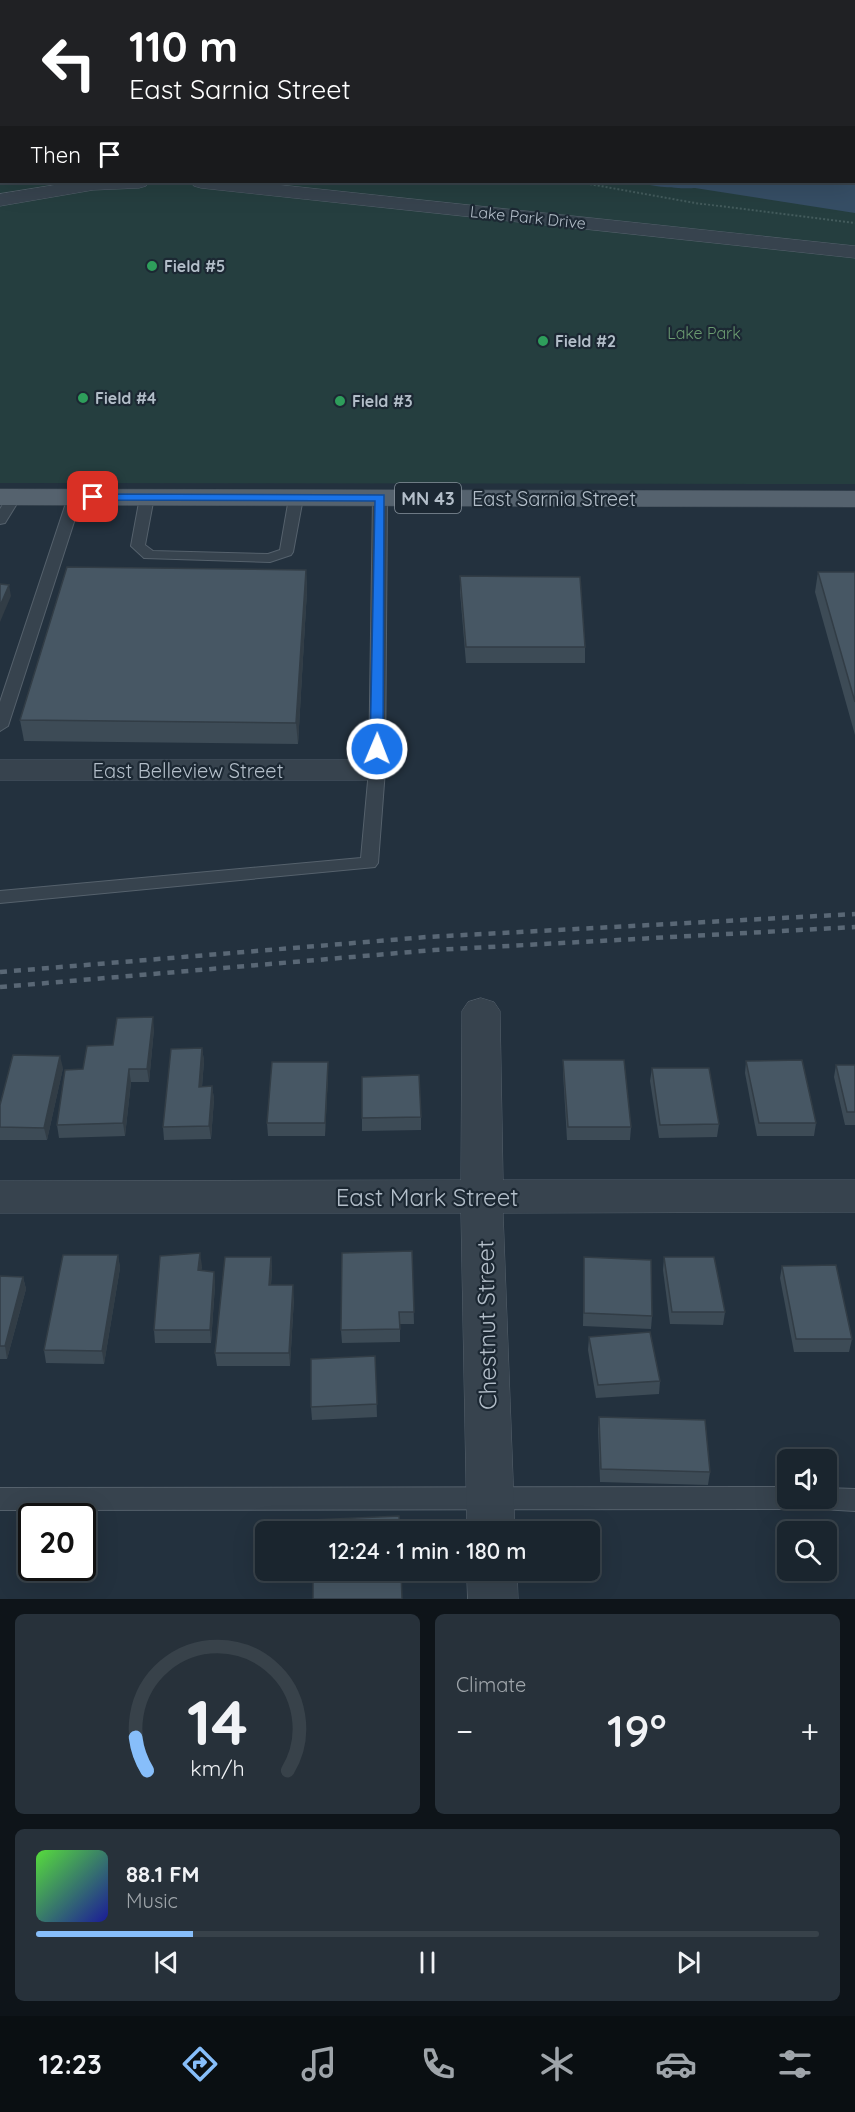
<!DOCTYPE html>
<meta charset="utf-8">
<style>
:root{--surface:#1a252e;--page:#27313a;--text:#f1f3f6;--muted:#9fa5aa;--line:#38424a;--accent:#87befa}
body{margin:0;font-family:Quicksand,sans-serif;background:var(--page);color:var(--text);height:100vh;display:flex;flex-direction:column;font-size:22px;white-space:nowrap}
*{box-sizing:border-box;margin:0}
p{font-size:20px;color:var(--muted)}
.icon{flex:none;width:33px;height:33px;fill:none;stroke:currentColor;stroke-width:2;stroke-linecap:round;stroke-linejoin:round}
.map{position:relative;height:1599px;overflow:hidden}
.drawer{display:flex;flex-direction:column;gap:15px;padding:15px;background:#0e1419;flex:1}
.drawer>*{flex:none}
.top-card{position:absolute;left:0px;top:0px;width:855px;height:183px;box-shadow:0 6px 24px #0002,0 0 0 2px var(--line);background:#202124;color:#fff;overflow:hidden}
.tools{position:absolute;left:777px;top:1449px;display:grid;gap:12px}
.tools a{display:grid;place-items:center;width:60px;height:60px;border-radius:9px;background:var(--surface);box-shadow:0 6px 24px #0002,0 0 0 2px var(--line);font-size:30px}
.speed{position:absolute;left:18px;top:1503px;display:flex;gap:12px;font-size:30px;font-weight:700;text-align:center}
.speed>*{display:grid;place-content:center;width:78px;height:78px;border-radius:50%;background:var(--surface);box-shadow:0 6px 24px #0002,0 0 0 2px var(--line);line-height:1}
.speed .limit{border:3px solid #111;border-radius:9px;background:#fff;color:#111}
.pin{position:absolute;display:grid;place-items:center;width:51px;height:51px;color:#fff;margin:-26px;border-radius:12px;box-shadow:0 3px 9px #0006}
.me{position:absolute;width:66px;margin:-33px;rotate:1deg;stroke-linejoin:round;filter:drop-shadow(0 0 4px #0008)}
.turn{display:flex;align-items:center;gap:21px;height:126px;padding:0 30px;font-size:27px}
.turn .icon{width:78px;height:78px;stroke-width:2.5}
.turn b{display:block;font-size:42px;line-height:51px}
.then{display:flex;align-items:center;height:57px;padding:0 30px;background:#0003;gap:12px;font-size:22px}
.big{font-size:45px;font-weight:600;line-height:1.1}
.drawer .card{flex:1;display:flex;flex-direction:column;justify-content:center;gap:9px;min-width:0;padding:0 21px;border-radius:9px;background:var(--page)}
.drawer .dial{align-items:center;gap:0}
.dial svg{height:156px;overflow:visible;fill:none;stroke:var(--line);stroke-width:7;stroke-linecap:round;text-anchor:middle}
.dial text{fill:var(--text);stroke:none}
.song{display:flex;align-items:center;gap:18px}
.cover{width:72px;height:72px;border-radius:9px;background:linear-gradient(135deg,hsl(110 70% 55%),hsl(240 70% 35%))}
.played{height:6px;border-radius:3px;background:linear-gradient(90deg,var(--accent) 20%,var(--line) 20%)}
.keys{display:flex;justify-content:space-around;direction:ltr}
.heat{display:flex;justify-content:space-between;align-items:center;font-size:33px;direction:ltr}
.drawer .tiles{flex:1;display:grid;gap:15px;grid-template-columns:1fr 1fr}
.card:last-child{grid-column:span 2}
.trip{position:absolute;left:255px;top:1521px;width:345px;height:60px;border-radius:9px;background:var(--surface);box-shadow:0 6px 24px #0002,0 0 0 2px var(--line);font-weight:600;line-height:60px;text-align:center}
.dock{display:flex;height:96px;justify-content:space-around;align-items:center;background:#0a0f12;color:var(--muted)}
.dock .icon{width:42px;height:42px}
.dock .active{color:var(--accent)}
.dock b{font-size:27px;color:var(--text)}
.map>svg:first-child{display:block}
.green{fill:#253e3f;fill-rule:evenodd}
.water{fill:#364e65}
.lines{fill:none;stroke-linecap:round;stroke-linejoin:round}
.service-casing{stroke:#55616c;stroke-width:2}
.minor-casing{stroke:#55616c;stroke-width:1}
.primary-casing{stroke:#404c57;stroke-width:1}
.path{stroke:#435b5c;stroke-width:2;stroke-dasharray:2 2;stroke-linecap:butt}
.service{fill:#37434e;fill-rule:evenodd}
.minor{fill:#37434e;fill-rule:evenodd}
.primary{fill:#55626e;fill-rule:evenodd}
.rail{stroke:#596775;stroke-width:4.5;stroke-dasharray:7 7;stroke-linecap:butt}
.wall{fill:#3d4b56}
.shaded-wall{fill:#323d46}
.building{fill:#475764;stroke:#323d46;stroke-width:1.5}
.route{fill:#1a73e8;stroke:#114b97;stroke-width:1.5}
.leisure-dot{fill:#2e9e5b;stroke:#1c2833;stroke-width:2}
.labels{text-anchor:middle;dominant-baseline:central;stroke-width:4.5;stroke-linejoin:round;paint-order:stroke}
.far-street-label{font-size:16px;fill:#b3bec9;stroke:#1c2833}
.far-poi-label{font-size:16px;font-weight:bold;fill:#b3bec9;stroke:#1c2833;text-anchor:start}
.far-park-label{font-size:16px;fill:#6a9a70;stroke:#1c2833}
.shield{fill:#1c2833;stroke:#86919c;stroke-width:1.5}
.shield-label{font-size:18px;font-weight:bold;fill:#b3bec9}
.street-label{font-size:20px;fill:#b3bec9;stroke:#1c2833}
.near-street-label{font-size:24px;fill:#b3bec9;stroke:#1c2833}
</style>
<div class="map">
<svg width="855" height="1599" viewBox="0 0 855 1599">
<rect width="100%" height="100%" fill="#23313e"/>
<path class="green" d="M0,0H855V484L0,483ZM2,2H854V182H2Z"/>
<path class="water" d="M0,0H855V213L695,188C684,189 648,187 641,182H854V2H2L1,130Z"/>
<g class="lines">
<defs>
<g id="service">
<polygon points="14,493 21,497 5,523 0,524 0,509 9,494"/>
<polygon points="75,493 82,497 8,726 0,731 0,702 68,497"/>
<polygon points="147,493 154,497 145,545 153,551 268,554 280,550 289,498 296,494 301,495 303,498 293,552 291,555 270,562 144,558 131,546 140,497"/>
<polygon points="380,494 387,498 385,770 378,863 375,867 0,903 0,891 361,858 369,770 373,498"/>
<polygon points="788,1487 788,1498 800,1498 796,1506 788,1509 0,1510 0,1488"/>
<polygon points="826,1488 855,1489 855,1511 821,1509 813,1506 809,1498 826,1498"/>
</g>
<g id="minor">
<polygon points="73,182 149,182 146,186 139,188 93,190 0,206 0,194"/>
<polygon points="191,182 252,182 855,246 855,258 201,188 194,186"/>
<polygon points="0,760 377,760 388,763 393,770 388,777 377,780 0,780"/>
<polygon points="481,998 494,1002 500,1011 503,1180 855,1180 855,1212 503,1213 515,1532 467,1532 461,1213 0,1213 0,1181 461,1180 462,1011 468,1002"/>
<polygon points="467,1570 517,1570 518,1599 468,1599"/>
</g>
<polygon id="primary" points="0,489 855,491 855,507 0,505"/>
</defs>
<use href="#service" class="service-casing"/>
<use href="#minor" class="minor-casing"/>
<use href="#primary" class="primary-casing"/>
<g class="path">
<polyline points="454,182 570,182"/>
<polyline points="578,182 695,203 855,223"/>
</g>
<use href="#service" class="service"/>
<use href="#minor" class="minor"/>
<use href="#primary" class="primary"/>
<g class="rail">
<polyline points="0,972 427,937 855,914"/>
<polyline points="0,987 434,950 855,927"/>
</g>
</g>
<g class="wall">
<polygon points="306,570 307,590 298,744 24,741 20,720"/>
<polygon points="818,572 855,572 855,735 815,592"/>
<polygon points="460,576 585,647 585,663 466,663 460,592"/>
<polygon points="154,1029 149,1082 131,1082 125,1136 59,1138 57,1125 83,1069 113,1045"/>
<polygon points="202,1048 204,1061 202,1087 212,1086 214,1099 211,1139 164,1140 163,1127"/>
<polygon points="563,1060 631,1127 630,1140 567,1140 563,1072"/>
<polygon points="746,1061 816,1123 814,1136 757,1136 745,1073"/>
<polygon points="328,1062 328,1074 325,1136 268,1136 267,1123"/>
<polygon points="836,1065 855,1065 855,1125 845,1125 834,1077"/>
<polygon points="63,1068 47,1140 0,1140 0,1105"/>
<polygon points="652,1068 719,1124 717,1137 659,1138 650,1081"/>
<polygon points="421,1117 421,1130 362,1131 362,1118"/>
<polygon points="412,1251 414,1324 400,1324 400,1342 342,1343 341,1330"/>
<polygon points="118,1255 120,1268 104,1364 46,1363 44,1350"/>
<polygon points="271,1257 272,1270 271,1285 294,1298 290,1366 217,1366 215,1353"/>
<polygon points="584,1257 652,1316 651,1329 583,1326"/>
<polygon points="664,1257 725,1312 723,1325 670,1324 663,1270"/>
<polygon points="202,1266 201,1271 214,1272 215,1285 211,1343 155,1343 154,1330"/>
<polygon points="782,1266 852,1339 849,1352 794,1352 780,1278"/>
<polygon points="0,1276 23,1277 26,1289 7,1359 0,1359"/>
<polygon points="589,1337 660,1381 659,1394 596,1398 588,1350"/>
<polygon points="375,1356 377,1417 312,1420 311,1407"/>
<polygon points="599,1417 710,1472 708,1485 600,1482 598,1429"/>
</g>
<g class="shaded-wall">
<polygon points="306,570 307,590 298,744 296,723"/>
<polygon points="9,585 11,596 0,622 0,606"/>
<polygon points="153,1017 154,1029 149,1082 147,1069"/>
<polygon points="202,1048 204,1061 201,1099 199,1087"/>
<polygon points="60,1056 63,1068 47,1140 44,1128"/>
<polygon points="328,1062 328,1074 325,1136 325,1123"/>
<polygon points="129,1069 131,1082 125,1136 123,1123"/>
<polygon points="212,1086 214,1099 211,1139 209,1126"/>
<polygon points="200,1253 202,1266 199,1283 198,1270"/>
<polygon points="118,1255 120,1268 104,1364 102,1351"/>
<polygon points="271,1257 272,1270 270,1298 269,1285"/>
<polygon points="214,1272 215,1285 211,1343 210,1330"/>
<polygon points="23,1277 26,1289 7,1359 5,1346"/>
<polygon points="293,1285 294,1298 290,1366 289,1353"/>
</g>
<g class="building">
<polygon points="67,567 306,570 296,723 20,720"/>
<polygon points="818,572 855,572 855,702"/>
<polygon points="460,576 580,577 585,647 466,647"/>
<polygon points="0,584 9,585 0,606"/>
<polygon points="153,1017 147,1069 129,1069 123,1123 57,1125 65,1070 83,1069 87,1046 113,1045 117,1018"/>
<polygon points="202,1048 199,1087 212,1086 209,1126 163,1127 171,1049"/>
<polygon points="13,1055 60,1056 44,1128 0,1127 0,1105"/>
<polygon points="563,1060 624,1060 631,1127 568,1127"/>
<polygon points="802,1060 816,1123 759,1123 746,1061"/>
<polygon points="272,1062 328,1062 325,1123 267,1123"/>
<polygon points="836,1065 855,1065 855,1112 847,1112"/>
<polygon points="652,1068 709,1068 719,1124 660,1125"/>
<polygon points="419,1075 421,1117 362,1118 362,1077"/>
<polygon points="412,1251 414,1312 399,1312 400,1329 341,1330 342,1253"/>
<polygon points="200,1253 198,1270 214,1272 210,1330 154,1330 160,1256"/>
<polygon points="63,1255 118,1255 102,1351 44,1350"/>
<polygon points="225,1257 271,1257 269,1285 293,1285 289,1353 215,1353"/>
<polygon points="584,1257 651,1260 652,1316 584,1313"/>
<polygon points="664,1257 714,1257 725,1312 672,1312"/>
<polygon points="836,1265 852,1339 796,1339 782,1266"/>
<polygon points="0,1276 23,1277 5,1346 0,1346"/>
<polygon points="650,1332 660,1381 598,1385 589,1337"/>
<polygon points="375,1356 377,1404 311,1407 311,1359"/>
<polygon points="599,1417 705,1420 710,1472 601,1469"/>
<polygon points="399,1516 400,1532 312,1532 312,1520"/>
<polygon points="313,1570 401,1570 402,1599 313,1599"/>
</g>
<polygon class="route" points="93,494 384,495 383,749 381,751 377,753 370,749 375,501 89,500 89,495"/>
<g class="leisure-dot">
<circle cx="152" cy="266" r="6"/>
<circle cx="543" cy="341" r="6"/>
<circle cx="83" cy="398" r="6"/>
<circle cx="340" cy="401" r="6"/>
</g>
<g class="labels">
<g class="far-street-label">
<text transform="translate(528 217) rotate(6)">Lake Park Drive</text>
</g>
<g class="far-poi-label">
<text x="164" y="266">Field #5</text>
<text x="555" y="341">Field #2</text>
<text x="95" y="398">Field #4</text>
<text x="352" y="401">Field #3</text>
</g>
<g class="far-park-label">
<text x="704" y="333">Lake Park</text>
</g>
<rect class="shield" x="395" y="483" width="66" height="30" rx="4.5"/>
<g class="shield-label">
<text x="428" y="498">MN 43</text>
</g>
<g class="street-label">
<text x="554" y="498">East Sarnia Street</text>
<text x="188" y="770">East Belleview Street</text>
</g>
<g class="near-street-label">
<text x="427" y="1197">East Mark Street</text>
<text transform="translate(486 1325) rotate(-91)">Chestnut Street</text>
</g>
</g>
</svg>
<div class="tools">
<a><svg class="icon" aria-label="sound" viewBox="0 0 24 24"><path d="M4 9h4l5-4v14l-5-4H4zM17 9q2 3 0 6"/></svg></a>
<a><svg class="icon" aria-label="search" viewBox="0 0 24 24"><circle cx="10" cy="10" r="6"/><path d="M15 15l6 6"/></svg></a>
</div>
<div class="speed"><div class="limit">20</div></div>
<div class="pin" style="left:93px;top:497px;background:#d93025"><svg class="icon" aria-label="arrive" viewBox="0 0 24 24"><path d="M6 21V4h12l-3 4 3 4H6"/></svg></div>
<svg class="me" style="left:377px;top:749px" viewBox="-20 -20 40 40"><circle r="17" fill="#1a73e8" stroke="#fff" stroke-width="3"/><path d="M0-11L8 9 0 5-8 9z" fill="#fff"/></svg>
<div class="trip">12:24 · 1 min · 180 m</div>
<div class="top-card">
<div class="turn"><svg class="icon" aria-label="left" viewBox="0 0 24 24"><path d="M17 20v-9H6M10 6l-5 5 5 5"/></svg><div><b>110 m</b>East Sarnia Street</div></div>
<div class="then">Then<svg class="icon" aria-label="arrive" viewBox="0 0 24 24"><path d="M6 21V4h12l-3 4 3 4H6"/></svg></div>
</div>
</div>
<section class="drawer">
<div class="tiles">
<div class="card dial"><svg viewBox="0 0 100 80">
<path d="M14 69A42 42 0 1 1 86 69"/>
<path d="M14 69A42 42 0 0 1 8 52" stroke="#87befa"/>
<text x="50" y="56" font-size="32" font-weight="700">14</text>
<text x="50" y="72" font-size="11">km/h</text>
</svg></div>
<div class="card"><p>Climate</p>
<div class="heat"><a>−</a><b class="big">19°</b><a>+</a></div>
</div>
<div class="card">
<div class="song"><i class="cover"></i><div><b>88.1 FM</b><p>Music</p></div></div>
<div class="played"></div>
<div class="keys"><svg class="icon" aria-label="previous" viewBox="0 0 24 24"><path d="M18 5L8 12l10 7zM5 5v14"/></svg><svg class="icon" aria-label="pause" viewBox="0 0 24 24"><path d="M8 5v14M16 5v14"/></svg><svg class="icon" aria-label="next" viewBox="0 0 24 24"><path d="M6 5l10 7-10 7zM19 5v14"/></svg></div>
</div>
</div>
</section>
<nav class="dock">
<b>12:23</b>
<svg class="icon active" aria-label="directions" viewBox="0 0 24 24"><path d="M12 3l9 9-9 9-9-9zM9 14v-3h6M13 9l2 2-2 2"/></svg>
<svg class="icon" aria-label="music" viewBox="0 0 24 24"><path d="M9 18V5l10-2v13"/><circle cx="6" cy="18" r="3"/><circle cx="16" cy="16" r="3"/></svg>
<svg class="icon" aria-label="phone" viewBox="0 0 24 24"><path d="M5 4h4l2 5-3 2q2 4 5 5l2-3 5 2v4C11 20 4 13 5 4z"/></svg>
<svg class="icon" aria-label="climate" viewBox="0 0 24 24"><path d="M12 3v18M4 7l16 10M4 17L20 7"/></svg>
<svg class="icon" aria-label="car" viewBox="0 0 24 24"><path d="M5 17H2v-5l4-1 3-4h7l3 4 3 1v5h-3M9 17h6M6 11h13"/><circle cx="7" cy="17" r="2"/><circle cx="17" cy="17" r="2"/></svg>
<svg class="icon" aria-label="filters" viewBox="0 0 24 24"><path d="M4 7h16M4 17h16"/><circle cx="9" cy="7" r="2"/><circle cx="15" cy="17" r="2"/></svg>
</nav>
